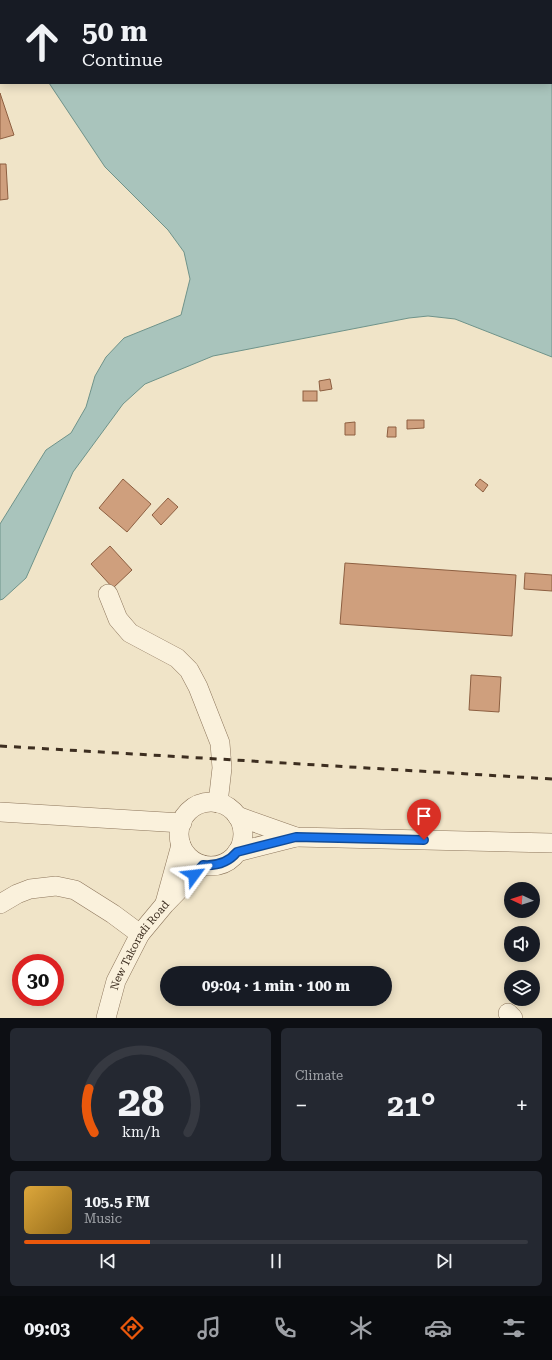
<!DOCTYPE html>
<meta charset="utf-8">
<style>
:root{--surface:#171b24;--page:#242831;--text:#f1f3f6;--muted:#9ea1a6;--line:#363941;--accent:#ea580c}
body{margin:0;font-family:"Roboto Serif",serif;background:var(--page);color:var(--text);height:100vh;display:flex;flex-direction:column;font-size:15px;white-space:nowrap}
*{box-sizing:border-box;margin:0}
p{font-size:13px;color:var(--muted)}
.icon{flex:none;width:22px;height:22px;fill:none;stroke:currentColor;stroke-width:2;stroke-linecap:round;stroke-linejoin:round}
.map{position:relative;height:1018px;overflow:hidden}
.side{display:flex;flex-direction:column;gap:10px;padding:10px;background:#0d0f14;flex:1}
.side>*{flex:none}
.top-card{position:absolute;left:0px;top:0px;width:552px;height:84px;box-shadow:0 2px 10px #0003;background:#171b24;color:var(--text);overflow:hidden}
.needle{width:26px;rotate:274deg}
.tools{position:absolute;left:504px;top:882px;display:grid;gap:8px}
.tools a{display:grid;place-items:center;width:36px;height:36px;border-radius:50%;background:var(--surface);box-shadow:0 2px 10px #0003;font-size:20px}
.speed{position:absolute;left:12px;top:954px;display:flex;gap:8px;font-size:20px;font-weight:700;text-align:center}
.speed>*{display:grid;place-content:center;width:52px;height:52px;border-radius:50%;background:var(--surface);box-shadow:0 2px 10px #0003;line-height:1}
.speed .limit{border:6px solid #d22;background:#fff;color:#111}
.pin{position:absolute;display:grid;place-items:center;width:34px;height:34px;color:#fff;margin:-41px -17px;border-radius:50% 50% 50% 0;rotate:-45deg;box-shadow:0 0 4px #0007}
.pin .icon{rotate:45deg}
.me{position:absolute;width:44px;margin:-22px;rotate:60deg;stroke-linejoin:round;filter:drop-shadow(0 0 3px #0008)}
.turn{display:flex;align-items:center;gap:14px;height:84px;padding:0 16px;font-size:18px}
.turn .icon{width:52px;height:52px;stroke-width:2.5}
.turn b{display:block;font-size:28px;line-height:34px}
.big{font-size:30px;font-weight:700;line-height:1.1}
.side .card{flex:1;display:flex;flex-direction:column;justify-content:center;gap:6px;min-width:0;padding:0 14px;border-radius:6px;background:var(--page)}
.side .dial{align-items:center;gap:0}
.dial svg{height:104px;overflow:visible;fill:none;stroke:var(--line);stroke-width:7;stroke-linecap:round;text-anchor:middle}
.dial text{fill:var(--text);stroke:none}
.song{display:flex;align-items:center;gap:12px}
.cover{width:48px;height:48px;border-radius:6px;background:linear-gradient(135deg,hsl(40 70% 55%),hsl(40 70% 35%))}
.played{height:4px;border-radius:2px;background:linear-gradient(90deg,var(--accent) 25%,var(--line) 25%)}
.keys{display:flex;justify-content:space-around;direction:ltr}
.heat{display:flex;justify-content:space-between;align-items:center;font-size:22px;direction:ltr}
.side .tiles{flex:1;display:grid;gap:10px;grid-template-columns:1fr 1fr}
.card:last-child{grid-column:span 2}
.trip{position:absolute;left:160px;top:966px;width:232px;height:40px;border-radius:20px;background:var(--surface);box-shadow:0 2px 10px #0003;font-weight:700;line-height:40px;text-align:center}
.tabs{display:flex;height:64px;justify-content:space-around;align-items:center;background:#090b0e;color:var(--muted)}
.tabs .icon{width:28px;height:28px}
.tabs .current{color:var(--accent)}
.tabs b{font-size:18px;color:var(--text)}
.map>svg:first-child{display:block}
.water{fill:#a9c4bc;stroke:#6f938a}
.building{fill:#cf9f7d;stroke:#8d5f41}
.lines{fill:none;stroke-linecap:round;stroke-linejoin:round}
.minor-casing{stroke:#8d765c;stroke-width:20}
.minor{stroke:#faf1dc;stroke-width:19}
.rail{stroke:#3d2e20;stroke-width:3;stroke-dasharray:7 7;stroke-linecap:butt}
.route-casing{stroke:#114b97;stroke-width:10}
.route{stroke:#1a73e8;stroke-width:7}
.labels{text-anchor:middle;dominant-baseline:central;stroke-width:3;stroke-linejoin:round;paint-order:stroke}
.street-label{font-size:11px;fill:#3d2e20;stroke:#f7eed8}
</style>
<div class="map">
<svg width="552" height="1018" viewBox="0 0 552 1018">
<rect width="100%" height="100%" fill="#f0e4c8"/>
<polygon class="water" points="160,0 552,0 552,357 455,319 428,316 409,318 213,356 145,384 123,404 73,472 26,578 3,599 0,600 0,524 46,450 71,433 86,407 95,376 106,357 124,338 181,315 190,279 184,252 168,230 105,167 49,83 551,83 551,1"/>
<g class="building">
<polygon points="0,93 14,135 0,139"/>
<polygon points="0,164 6,164 8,199 0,200"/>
<polygon points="330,379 332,389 320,391 319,381"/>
<rect x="303" y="391" width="14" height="10"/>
<polygon points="407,420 424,420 424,428 407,429"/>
<polygon points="355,422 355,435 345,435 345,423"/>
<polygon points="388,427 396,427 396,437 387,437"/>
<polygon points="123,479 151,504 127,532 99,508"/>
<polygon points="480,479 488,485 483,492 475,485"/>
<polygon points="168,498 178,507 161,525 152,515"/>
<polygon points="110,546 132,570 113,588 91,564"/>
<polygon points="345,563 516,575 512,636 340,624"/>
<polygon points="525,573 552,575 552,591 524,589"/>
<polygon points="471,675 501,677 499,712 469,710"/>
</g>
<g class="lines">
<defs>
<g id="minor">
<polyline points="108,594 118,619 130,633 177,658 189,670 198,687 220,743 222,768 218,803"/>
<circle cx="211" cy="834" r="32"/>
<polyline points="0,812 182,823"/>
<polyline points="237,816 296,837 552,843"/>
<polyline points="237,852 296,837"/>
<polyline points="165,903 181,845"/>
<polyline points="0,904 17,894 30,889 56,886 75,890 113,914 140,934"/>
<polyline points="508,1013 513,1018"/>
<path id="s1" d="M106,1018L116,981L140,934L165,904L203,865"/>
</g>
</defs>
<use href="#minor" class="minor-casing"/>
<use href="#minor" class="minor"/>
<polyline class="rail" points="0,746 552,779"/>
</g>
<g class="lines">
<defs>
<path id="route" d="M194,875L203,865C217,866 228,863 237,852L296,837L424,840"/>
</defs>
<use href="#route" class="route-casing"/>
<use href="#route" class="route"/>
</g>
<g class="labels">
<g class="street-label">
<text stroke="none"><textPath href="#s1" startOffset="81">New Takoradi Road</textPath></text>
</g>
</g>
</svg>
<div class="tools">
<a><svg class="needle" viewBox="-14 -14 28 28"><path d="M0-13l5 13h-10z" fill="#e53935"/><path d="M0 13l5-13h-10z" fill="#9ea1a6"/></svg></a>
<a><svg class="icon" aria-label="sound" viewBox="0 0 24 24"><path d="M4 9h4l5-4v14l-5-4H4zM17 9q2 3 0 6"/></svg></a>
<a><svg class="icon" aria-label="layers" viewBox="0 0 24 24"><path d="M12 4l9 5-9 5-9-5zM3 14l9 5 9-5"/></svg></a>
</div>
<div class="speed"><div class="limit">30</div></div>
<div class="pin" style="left:424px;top:840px;background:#d93025"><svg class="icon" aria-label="arrive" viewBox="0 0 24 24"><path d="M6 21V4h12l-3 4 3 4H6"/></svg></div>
<svg class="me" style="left:194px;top:875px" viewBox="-20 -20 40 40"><path d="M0-17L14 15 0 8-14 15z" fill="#1a73e8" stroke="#fff" stroke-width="4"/></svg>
<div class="trip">09:04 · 1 min · 100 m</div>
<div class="top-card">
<div class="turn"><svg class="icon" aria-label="ahead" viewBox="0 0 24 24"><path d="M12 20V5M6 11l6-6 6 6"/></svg><div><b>50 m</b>Continue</div></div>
</div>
</div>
<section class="side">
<div class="tiles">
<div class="card dial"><svg viewBox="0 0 100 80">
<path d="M14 69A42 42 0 1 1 86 69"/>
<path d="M14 69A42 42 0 0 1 10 35" stroke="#ea580c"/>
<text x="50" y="56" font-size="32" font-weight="700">28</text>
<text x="50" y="72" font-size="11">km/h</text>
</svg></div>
<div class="card"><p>Climate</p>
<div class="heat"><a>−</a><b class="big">21°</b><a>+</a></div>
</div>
<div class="card">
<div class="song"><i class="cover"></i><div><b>105.5 FM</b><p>Music</p></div></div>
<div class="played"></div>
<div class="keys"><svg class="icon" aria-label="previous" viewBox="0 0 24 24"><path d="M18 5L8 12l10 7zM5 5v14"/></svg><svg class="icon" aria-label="pause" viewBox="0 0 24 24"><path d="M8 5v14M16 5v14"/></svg><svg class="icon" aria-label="next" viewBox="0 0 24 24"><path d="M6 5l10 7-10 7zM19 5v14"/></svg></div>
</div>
</div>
</section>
<nav class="tabs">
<b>09:03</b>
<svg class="icon current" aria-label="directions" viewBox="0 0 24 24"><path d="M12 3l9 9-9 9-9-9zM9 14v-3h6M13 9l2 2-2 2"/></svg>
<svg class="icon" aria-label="music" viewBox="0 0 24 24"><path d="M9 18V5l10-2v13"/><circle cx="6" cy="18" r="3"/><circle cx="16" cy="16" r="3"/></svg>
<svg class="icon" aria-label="phone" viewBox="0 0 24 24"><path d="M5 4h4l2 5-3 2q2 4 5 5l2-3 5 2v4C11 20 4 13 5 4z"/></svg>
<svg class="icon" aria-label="climate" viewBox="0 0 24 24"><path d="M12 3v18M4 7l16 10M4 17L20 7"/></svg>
<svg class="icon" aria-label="car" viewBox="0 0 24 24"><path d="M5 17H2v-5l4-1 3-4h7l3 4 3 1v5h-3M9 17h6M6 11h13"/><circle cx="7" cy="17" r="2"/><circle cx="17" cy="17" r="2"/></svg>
<svg class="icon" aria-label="filters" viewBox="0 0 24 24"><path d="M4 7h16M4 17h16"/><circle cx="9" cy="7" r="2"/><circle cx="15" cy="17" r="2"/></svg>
</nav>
